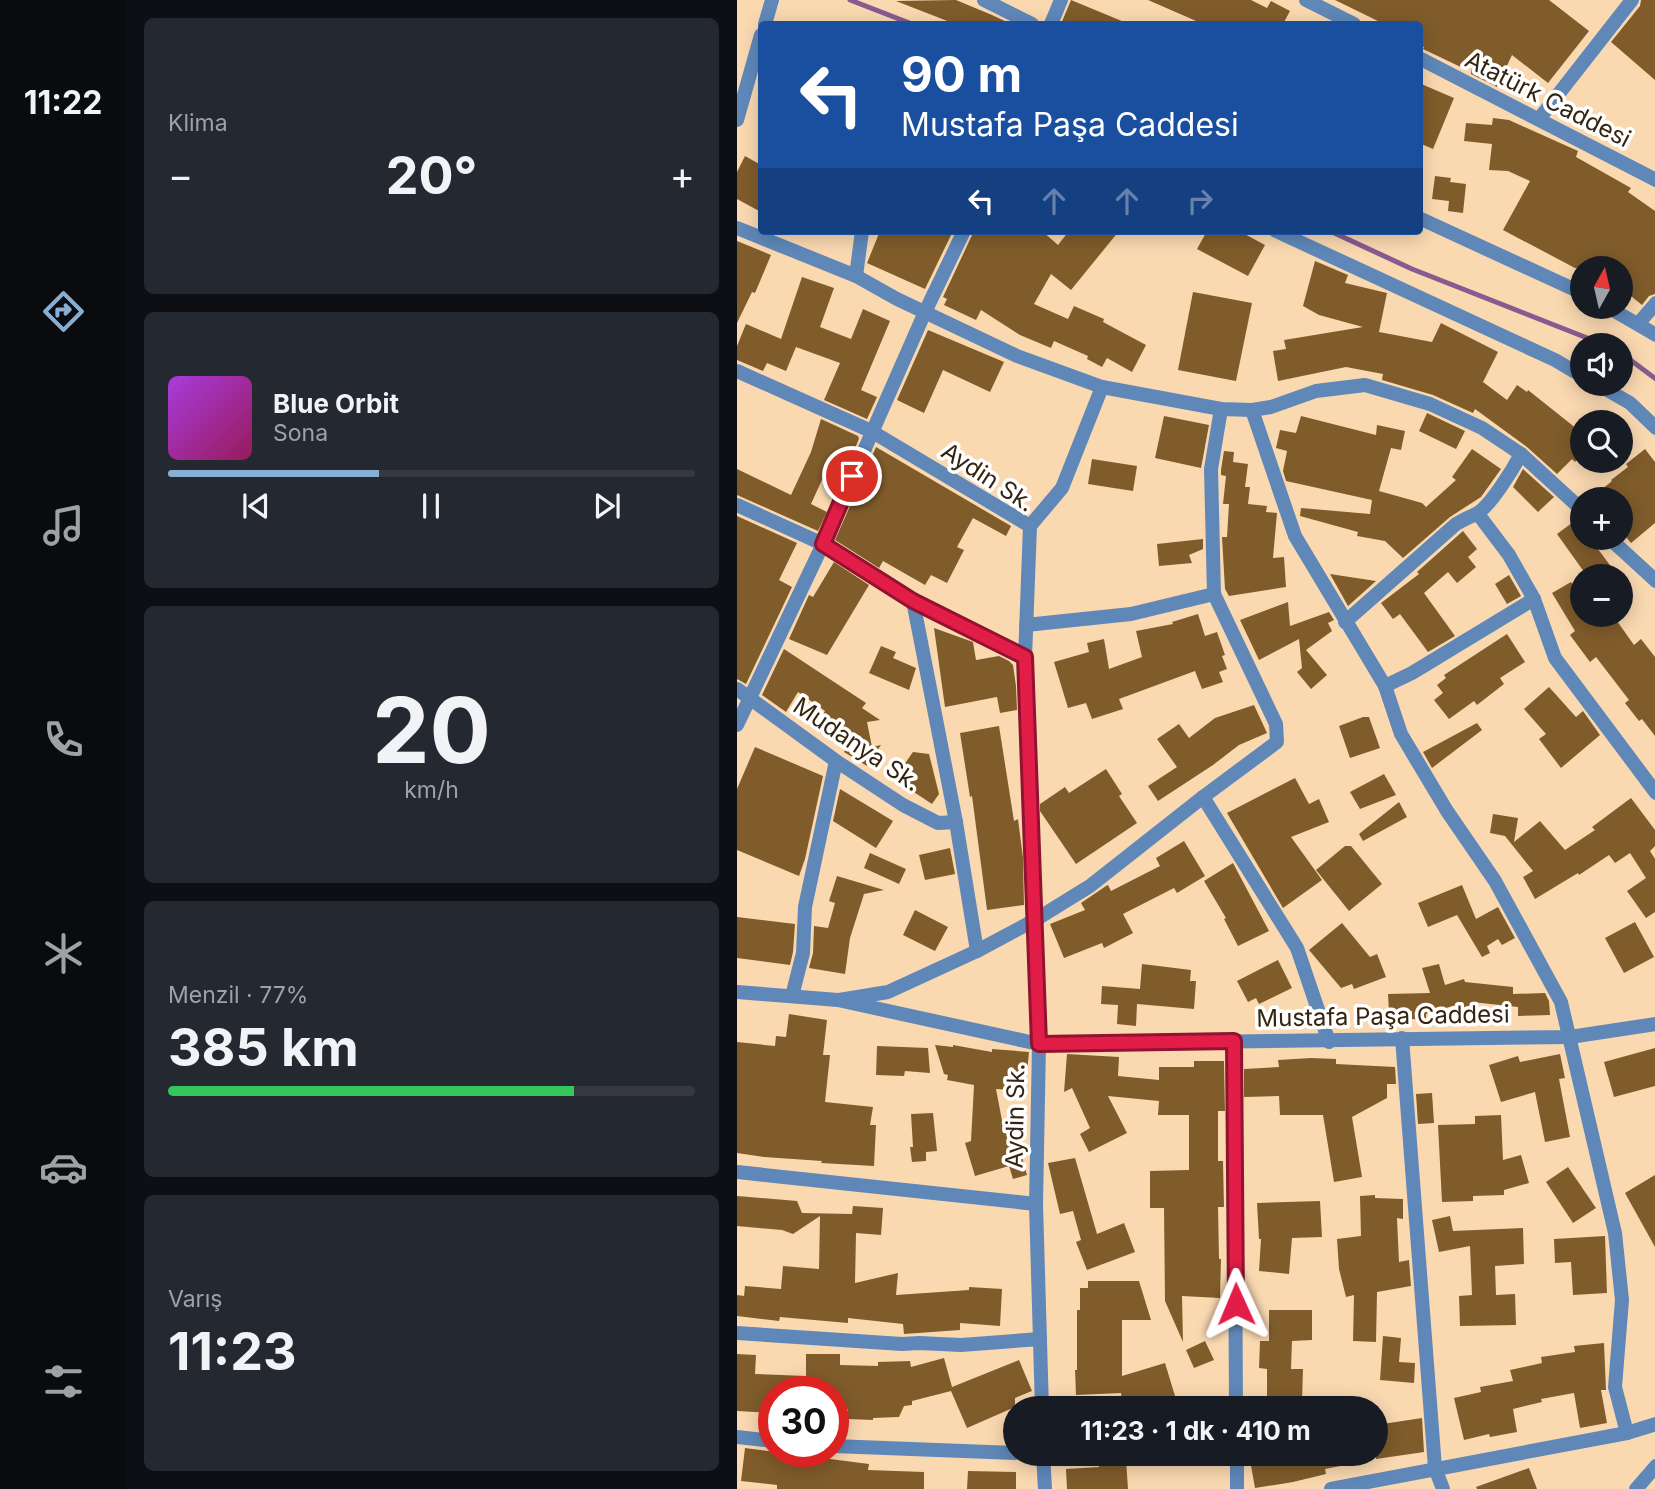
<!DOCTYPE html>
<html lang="tr">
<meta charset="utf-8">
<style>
:root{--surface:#171b24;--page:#242831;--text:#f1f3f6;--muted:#9ea1a6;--line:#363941;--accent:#88afd3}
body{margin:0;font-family:Inter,sans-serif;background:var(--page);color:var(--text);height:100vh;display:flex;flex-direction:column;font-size:26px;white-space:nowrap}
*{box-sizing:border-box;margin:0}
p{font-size:23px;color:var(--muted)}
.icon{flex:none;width:38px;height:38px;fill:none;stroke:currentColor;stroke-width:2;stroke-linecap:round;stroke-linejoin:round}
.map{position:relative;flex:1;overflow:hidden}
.sheet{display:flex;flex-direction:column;gap:18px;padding:18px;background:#0d0f14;width:611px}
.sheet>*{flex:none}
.top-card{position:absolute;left:21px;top:21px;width:665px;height:214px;border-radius:7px;box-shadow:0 4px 18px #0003;background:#1a4fa0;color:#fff;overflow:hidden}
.needle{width:46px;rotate:8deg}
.buttons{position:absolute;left:833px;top:256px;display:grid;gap:14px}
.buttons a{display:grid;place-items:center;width:63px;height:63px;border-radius:50%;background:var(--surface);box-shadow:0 4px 18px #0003;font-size:35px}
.speed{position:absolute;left:21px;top:1376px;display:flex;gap:14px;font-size:35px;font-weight:700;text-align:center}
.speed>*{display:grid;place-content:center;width:91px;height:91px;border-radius:50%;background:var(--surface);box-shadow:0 4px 18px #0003;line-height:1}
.speed .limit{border:10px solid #d22;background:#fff;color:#111}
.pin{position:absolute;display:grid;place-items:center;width:60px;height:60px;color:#fff;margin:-30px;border:4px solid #fff;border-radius:50%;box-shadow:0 2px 7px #0007}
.me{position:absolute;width:77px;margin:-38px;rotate:359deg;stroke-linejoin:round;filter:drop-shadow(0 0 5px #0008)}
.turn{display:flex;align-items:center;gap:24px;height:147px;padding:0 28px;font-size:32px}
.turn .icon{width:91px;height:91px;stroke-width:2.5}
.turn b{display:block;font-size:49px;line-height:60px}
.lanes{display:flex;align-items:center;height:66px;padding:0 28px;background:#0003;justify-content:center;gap:35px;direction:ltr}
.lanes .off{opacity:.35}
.big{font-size:52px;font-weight:700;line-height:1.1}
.sheet .widget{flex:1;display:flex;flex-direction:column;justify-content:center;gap:10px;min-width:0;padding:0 24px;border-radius:10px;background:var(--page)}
.sheet .dial{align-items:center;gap:0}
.dial b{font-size:91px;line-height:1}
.song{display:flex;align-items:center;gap:21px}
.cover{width:84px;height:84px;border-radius:10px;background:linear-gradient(135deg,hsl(280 70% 55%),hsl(330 70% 35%))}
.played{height:7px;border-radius:4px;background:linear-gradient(90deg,var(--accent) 40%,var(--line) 40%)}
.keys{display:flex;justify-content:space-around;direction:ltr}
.heat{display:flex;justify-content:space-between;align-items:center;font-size:38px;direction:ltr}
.charge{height:10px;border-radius:5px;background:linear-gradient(90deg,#34c759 77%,var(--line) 0)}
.trip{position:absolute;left:266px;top:1396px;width:385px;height:70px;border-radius:35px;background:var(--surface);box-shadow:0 4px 18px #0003;font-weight:700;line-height:70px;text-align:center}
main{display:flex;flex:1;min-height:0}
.dock{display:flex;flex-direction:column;width:126px;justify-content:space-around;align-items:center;background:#090b0e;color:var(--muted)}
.dock .icon{width:49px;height:49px}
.dock .current{color:var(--accent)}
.dock b{font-size:32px;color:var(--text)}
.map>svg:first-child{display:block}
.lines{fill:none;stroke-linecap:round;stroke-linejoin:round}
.stream{stroke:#875b90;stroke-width:5}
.building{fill:#805c2b}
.minor{stroke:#5f88b9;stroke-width:14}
.tertiary{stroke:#5f88b9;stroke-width:14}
.route-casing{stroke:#92132f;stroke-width:18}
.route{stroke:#e11d48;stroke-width:12}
.labels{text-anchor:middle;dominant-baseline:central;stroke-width:7;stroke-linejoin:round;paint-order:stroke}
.street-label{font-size:24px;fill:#342511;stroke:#fff}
</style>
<main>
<nav class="dock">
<b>11:22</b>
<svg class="icon current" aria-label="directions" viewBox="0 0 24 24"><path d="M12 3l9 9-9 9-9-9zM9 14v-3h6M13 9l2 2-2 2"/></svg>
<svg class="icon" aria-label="music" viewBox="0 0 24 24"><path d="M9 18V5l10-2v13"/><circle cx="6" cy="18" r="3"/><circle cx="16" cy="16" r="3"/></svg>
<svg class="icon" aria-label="phone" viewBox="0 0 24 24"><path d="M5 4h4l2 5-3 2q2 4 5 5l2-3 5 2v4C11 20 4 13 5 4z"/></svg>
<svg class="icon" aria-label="climate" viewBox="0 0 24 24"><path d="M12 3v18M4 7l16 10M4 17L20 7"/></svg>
<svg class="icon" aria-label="car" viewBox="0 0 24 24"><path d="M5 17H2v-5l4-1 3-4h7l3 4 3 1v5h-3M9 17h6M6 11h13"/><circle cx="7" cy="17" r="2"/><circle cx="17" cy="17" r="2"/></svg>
<svg class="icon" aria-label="filters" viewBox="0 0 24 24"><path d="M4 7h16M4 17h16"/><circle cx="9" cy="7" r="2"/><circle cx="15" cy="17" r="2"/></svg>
</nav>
<section class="sheet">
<div class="widget"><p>Klima</p>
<div class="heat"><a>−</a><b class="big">20°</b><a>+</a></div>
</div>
<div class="widget">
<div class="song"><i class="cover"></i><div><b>Blue Orbit</b><p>Sona</p></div></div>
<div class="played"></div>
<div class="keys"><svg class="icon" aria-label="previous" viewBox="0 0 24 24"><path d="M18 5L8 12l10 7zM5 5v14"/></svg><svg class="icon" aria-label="pause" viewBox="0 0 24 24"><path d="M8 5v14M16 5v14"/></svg><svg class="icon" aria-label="next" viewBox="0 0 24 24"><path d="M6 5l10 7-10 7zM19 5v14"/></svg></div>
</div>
<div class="widget dial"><b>20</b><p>km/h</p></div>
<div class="widget"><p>Menzil · 77%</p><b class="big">385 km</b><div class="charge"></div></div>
<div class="widget"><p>Varış</p><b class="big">11:23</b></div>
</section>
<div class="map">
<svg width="919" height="1489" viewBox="0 0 919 1489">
<rect width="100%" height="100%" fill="#fad9b1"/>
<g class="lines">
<g class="stream">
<polyline points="113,0 175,24"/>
<polyline points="593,231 675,269 868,345"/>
<polyline points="884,353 919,379"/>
</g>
</g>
<g class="building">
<polygon points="219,0 255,15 274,24 218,24 159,1"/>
<polygon points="334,0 392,24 324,24"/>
<polygon points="411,0 514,0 530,8 534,1 553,11 546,24 466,24"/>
<polygon points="598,0 812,0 852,31 811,83 775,55 760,87 734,74 737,53 730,70 686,49 687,47 682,45 682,24 647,24"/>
<polygon points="904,0 918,0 918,80 874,42 903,6"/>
<polygon points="682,83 717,98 696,149 682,143"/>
<polygon points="756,118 772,120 841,151 839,157 894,188 891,192 918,211 918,294 912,296 905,305 884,288 884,268 838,268 766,230 793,181 771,171 752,170 755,144 727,141 729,123 755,125"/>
<polygon points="8,156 24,165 24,212 0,199 0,172"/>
<polygon points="698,176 714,178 713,182 729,184 726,213 711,211 712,201 695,199"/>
<polygon points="143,231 216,231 188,289 130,263"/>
<polygon points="237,231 305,231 321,245 332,231 382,231 334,290 314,274 297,304 331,319 337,306 367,319 366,322 409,345 395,372 370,358 365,367 350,359 351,356 317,341 314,348 283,335 244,310 239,320 207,305 210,299 206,297"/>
<polygon points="470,231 502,231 528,245 511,276 460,249"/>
<polygon points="0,241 34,255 18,293 15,292 0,323"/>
<polygon points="578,261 611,275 608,283 650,293 642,332 695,342 704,323 761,352 746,382 770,400 780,385 790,392 791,390 845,433 845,454 838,462 835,459 820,474 790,447 738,409 736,413 696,395 645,380 646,374 609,367 541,381 536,351 549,349 547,340 626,327 582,315 566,306"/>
<polygon points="65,277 97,288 83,327 114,339 126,309 153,321 124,390 140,397 130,419 87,400 103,363 59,347 49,371 30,363 26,371 0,360 0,346 9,324 44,339"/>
<polygon points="456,292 515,303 499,381 441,370"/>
<polygon points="191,330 267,362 253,392 206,370 187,413 160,400"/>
<polygon points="690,413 728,431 719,449 682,431"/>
<polygon points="427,416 472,425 464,468 418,458"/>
<polygon points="564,416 639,435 640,425 668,431 664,450 654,448 642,491 685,503 689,507 719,480 715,477 735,449 764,469 744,497 713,517 666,558 648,541 620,536 621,532 563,516 564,508 633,514 635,500 549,481 546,471 550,451 539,448 543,430 559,433"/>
<polygon points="84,419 121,436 122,439 110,466 94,460 74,504 90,512 81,531 0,495 0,469 54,495 74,452"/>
<polygon points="139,447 274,526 269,536 236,518 220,547 227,550 210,583 194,575 188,585 146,561 142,568 98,540"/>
<polygon points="908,449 918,462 918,523 894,543 884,531 884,499 853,499 875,481 874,480 891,467 889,464"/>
<polygon points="487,451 497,452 496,462 511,464 508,487 513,487 511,504 530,506 529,512 540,513 536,558 547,557 549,587 492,596 488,589 485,537 490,537 492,504 486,504 489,476 484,475 484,470"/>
<polygon points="355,459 400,466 396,491 351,484"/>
<polygon points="786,469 817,497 801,512 776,487"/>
<polygon points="0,516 60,543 42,580 55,587 9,684 0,679"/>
<polygon points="839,520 845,528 845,537 852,537 881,576 850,576 820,534"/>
<polygon points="726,531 740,549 731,557 739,567 720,583 711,572 687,593 718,636 691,652 663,614 656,619 644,603 682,574 680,572"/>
<polygon points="466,539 466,549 452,555 455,563 422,566 420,544"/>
<polygon points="97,562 132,585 90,655 52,639 72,595 76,597"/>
<polygon points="593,574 639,581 611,606"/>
<polygon points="772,575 784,596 770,604 758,584"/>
<polygon points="834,582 845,601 845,612 841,614 875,614 897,645 904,639 918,657 918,736 905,719 902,721 888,703 892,700 859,657 853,662 833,635 838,631 815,593"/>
<polygon points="551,602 553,626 592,612 597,620 591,623 595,631 569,650 590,675 574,689 560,672 565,668 562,639 522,660 503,620"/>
<polygon points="461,614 468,636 480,632 488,655 485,656 490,669 482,672 486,682 465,689 458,671 382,699 386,709 355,719 349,703 331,708 317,662 352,652 350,643 367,639 372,669 405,657 399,631 436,624 435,622"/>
<polygon points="197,628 236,642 239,660 262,656 272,661 276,665 279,686 280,710 263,713 260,697 208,707"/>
<polygon points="770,634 788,662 763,678 767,684 740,705 737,701 712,719 697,700 706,693 700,685 709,678 707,675"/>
<polygon points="144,646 159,652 156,658 179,668 172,690 132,673"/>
<polygon points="47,649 129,703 125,708 143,720 130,722 135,747 144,745 130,766 107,752 111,746 89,732 92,728 81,721 88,711 61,692 49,712 25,695"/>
<polygon points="812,687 839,717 846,711 863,735 824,768 802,739 809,734 787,709"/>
<polygon points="517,705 530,733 502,745 476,765 421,801 411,786 440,767 420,739 442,724 452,738 478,718"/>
<polygon points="626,717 632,717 643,748 613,758 602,726"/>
<polygon points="740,723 745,730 695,768 686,752"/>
<polygon points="262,726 277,821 281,819 286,858 287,905 250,910 235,796 233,797 223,733"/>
<polygon points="18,747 86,776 68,859 62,876 0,850 0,789"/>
<polygon points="176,752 192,754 202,794 195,804 157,779"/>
<polygon points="369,769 385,794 382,796 400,823 339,864 303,811 303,804 328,787 332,793"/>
<polygon points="647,774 659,795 623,809 613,792"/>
<polygon points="558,778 572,804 582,799 592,822 554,837 585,880 546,908 490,813"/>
<polygon points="103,789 156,821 139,848 96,821"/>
<polygon points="894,798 918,830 918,846 913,851 918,859 918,912 909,918 890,891 909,878 893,853 878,863 872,855 842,875 841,873 798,899 786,877 796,871 768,836 753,833 756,814 781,818 777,842 803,821 828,850 858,830 855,827"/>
<polygon points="662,802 670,817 626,841 622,834"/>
<polygon points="447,841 468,876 440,893 437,888 386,914 396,933 367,948 365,943 327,958 313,924 348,910 344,903 369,886 371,885 374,891 423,866 419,858"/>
<polygon points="608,846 614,846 645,884 612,911 579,870"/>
<polygon points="213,848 218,874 188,880 182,855"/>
<polygon points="133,853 169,869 162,884 127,868"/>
<polygon points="496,863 532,931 501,946 487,919 489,918 467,881"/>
<polygon points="100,876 147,890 127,894 113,938 108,974 72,968 76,953 77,926 91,928 98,903 92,901"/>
<polygon points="725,885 739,919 761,907 778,938 765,945 761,939 750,946 753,953 745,957 720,915 691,927 681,903"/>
<polygon points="178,910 211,927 198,951 166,935"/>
<polygon points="0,917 58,924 56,952 53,965 0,958"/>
<polygon points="898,922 917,957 887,973 868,938"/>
<polygon points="605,923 633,957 640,954 649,977 617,989 615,984 604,988 572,950"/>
<polygon points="541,960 555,988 522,1004 519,998 511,1002 500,981"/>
<polygon points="405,964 454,970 453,981 459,981 457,1009 400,1004 399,1026 380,1024 381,1005 364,1004 365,986 403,989"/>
<polygon points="702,964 708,985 727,979 728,982 776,987 776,994 808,993 812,1001 813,1015 781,1016 781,1007 735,1002 738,1011 723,1017 719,1005 689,1014 689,1020 675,1019 675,1011 652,1013 651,994 693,993 685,968"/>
<polygon points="52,1014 90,1020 86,1055 93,1055 88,1102 136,1107 133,1125 139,1125 137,1166 84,1163 85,1161 27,1157 0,1153 0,1042 38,1046 39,1036 49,1037"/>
<polygon points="198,1045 216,1047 216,1045 255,1052 255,1049 292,1052 288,1091 259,1089 267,1131 277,1128 290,1175 276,1179 272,1166 238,1176 228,1143 234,1141 237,1085 210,1080 211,1075 207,1074"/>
<polygon points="140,1046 191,1048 193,1073 168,1071 167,1076 139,1075"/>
<polygon points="918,1048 918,1086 877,1097 867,1062"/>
<polygon points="330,1054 382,1057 381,1076 422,1080 422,1067 457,1067 457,1061 487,1061 488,1111 481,1111 481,1161 486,1161 487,1207 481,1207 482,1259 484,1259 483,1298 445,1296 446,1342 428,1301 427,1208 413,1208 413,1171 452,1170 452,1115 421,1115 422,1101 371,1096 390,1133 352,1152 343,1134 353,1128 335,1088 327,1092"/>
<polygon points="823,1054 828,1078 822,1079 833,1137 808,1142 798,1092 764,1102 752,1065 781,1056 783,1062"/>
<polygon points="574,1058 599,1059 599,1064 658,1067 659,1084 650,1084 650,1098 615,1117 625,1177 597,1182 586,1115 543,1115 542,1096 507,1097 507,1069 542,1067 541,1060"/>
<polygon points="695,1093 697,1123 681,1124 679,1094"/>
<polygon points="196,1113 200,1151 189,1152 189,1161 175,1162 173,1147 176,1147 174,1114"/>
<polygon points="764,1115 766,1160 784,1155 792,1183 767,1190 767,1195 736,1196 736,1201 705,1202 701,1125 738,1124 738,1116"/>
<polygon points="338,1158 360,1234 387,1223 398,1252 350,1270 339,1242 344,1240 336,1211 323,1214 311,1163"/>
<polygon points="831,1167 859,1208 836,1223 809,1182"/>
<polygon points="918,1175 918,1247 888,1193"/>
<polygon points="638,1195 638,1198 666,1199 666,1219 660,1218 662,1262 672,1260 674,1286 640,1292 639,1342 616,1341 617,1295 609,1297 602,1269 600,1239 624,1236 623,1196"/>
<polygon points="0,1196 60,1201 65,1213 115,1214 116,1206 146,1208 144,1235 119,1233 118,1283 161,1273 159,1295 232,1290 232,1287 265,1289 263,1326 223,1323 223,1330 167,1334 166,1324 111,1318 111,1323 43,1317 42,1321 0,1316 0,1295 7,1296 8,1286 44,1289 46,1266 82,1269 83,1216 56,1234 45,1230 0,1226"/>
<polygon points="583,1201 585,1237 555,1238 552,1274 522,1271 524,1239 522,1239 520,1203"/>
<polygon points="713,1216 716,1231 786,1228 787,1264 758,1266 759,1295 778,1294 779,1325 723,1326 722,1296 735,1295 733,1246 702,1252 695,1220"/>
<polygon points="868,1236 870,1293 836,1295 834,1262 818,1263 817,1239"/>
<polygon points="351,1281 402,1281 414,1320 385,1320 385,1376 428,1363 442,1409 407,1409 404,1401 385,1404 384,1393 339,1395 338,1370 340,1370 340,1310 343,1310 343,1288 351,1288"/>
<polygon points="532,1310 575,1310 575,1340 555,1341 554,1369 566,1369 565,1401 530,1401 530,1369 522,1368 523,1341 532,1341"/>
<polygon points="646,1336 664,1338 662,1362 678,1363 677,1383 643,1380"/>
<polygon points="468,1341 477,1360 457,1368 449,1350"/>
<polygon points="867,1343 869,1390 864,1390 870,1423 843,1428 837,1393 804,1399 805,1402 776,1409 780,1432 753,1437 752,1434 727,1440 717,1398 744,1392 743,1387 776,1381 773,1370 805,1363 804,1357 838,1352 837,1346"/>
<polygon points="0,1354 19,1355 18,1374 69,1376 69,1354 103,1354 103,1365 141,1366 141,1362 173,1361 174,1367 207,1358 215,1387 282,1360 295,1391 278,1398 278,1407 230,1428 214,1391 175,1401 175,1405 167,1406 162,1417 136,1418 136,1420 111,1419 111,1409 96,1409 96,1391 37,1391 37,1413 0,1411"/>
<polygon points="685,1418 687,1452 639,1459 639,1425"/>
<polygon points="8,1448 132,1464 131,1470 187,1472 187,1489 40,1489 40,1485 4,1481"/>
<polygon points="512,1454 628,1454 629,1461 588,1469 589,1474 556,1482 518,1488"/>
<polygon points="389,1459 391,1489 330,1489 329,1469 362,1467 362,1460"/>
<polygon points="792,1468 800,1489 740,1489 739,1487"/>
<polygon points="231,1471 279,1472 279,1489 230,1489"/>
</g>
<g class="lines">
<g class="minor">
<polyline points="247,0 295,24"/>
<polyline points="28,24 35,0"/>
<polyline points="314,24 324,0"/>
<polyline points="802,119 895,0"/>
<polyline points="0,120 24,35"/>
<polyline points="682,218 845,293"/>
<polyline points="0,228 119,276 160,299 280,356 365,387 484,409 515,410 534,407 579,391 628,385 693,404 745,428 784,454 845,510"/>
<polyline points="539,231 818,360 845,376"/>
<polyline points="119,276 125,231"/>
<polyline points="869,306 919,335"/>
<polyline points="901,324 919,303"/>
<polyline points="0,371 134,431 293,526 288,658 302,1044 299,1204 305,1409"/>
<polyline points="858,383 893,403 919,428"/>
<polyline points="515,410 558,536 648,686 664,734 710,811 758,881 824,1002 878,1233 885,1300 878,1387 890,1433"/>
<polyline points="0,505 86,544 176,601 288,658"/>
<polyline points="741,514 772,555 797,599 818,658 919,793"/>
<polyline points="293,526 325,488 365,387"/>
<polyline points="871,537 919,581"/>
<polyline points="176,601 219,822 240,951"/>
<path d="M608,622L719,524C726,520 732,517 739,514C753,507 776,469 784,454"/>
<polyline points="289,625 394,614 477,594"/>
<polyline points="648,686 675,673 797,599"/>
<polyline points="0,689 99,761 166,805 201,823 219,822"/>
<polyline points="466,797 560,948 592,1042"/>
<polyline points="55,996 66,953 68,907 99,761"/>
<polyline points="102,1000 151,992 240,951 298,920 353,886 466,797 540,742 539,724 477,594 474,469 484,409"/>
<polyline points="665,1038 698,1468 706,1489"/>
<polyline points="497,1041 499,1409"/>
<polyline points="0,1172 299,1204"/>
<polyline points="0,1333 165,1344 182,1343 224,1345 303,1339"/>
<polyline points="0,1437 37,1441"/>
<polyline points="96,1446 278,1453"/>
<polyline points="306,1454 308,1489"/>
<polyline points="500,1454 500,1489"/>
<polyline points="594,1489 890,1433 919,1424"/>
</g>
<g class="tertiary">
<polyline points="569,0 617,24"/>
<polyline points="682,58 919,180"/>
<polyline points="0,725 86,544 188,312 227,231"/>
<polyline points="0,992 101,1000 302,1044 833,1037 919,1024"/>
<polyline points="899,1489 919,1466"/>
</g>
</g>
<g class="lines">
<defs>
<polyline id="route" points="115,476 86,544 176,601 288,657 302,1044 497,1041 499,1304"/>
</defs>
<use href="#route" class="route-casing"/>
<use href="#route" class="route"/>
</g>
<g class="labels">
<g class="street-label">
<text transform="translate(811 99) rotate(27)">Atatürk Caddesi</text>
<text transform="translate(251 477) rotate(33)">Aydin Sk.</text>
<text transform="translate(120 744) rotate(34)">Mudanya Sk.</text>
<text transform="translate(646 1016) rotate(-1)">Mustafa Paşa Caddesi</text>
<text transform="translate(278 1116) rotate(-89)">Aydin Sk.</text>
</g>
</g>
</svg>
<div class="buttons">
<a><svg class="needle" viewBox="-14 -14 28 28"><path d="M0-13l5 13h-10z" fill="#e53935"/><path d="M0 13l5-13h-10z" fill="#9ea1a6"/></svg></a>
<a><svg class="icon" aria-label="sound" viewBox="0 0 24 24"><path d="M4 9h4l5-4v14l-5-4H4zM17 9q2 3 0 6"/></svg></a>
<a><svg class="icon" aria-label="search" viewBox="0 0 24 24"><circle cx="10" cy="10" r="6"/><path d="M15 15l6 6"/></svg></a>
<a>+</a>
<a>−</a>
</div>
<div class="speed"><div class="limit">30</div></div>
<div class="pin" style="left:115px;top:476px;background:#d93025"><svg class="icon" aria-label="arrive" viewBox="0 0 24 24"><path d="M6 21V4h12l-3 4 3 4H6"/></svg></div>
<svg class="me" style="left:499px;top:1304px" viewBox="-20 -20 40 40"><path d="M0-17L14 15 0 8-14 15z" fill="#e11d48" stroke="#fff" stroke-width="4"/></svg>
<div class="trip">11:23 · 1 dk · 410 m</div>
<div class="top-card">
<div class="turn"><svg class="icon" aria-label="left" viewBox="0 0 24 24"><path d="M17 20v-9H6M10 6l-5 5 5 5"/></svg><div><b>90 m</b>Mustafa Paşa Caddesi</div></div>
<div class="lanes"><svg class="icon" aria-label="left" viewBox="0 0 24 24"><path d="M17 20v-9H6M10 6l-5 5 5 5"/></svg><svg class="icon off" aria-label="ahead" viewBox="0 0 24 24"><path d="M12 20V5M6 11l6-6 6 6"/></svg><svg class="icon off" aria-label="ahead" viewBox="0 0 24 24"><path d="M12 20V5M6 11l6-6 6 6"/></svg><svg class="icon off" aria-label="right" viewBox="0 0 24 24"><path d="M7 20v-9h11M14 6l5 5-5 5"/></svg></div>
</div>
</div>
</main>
